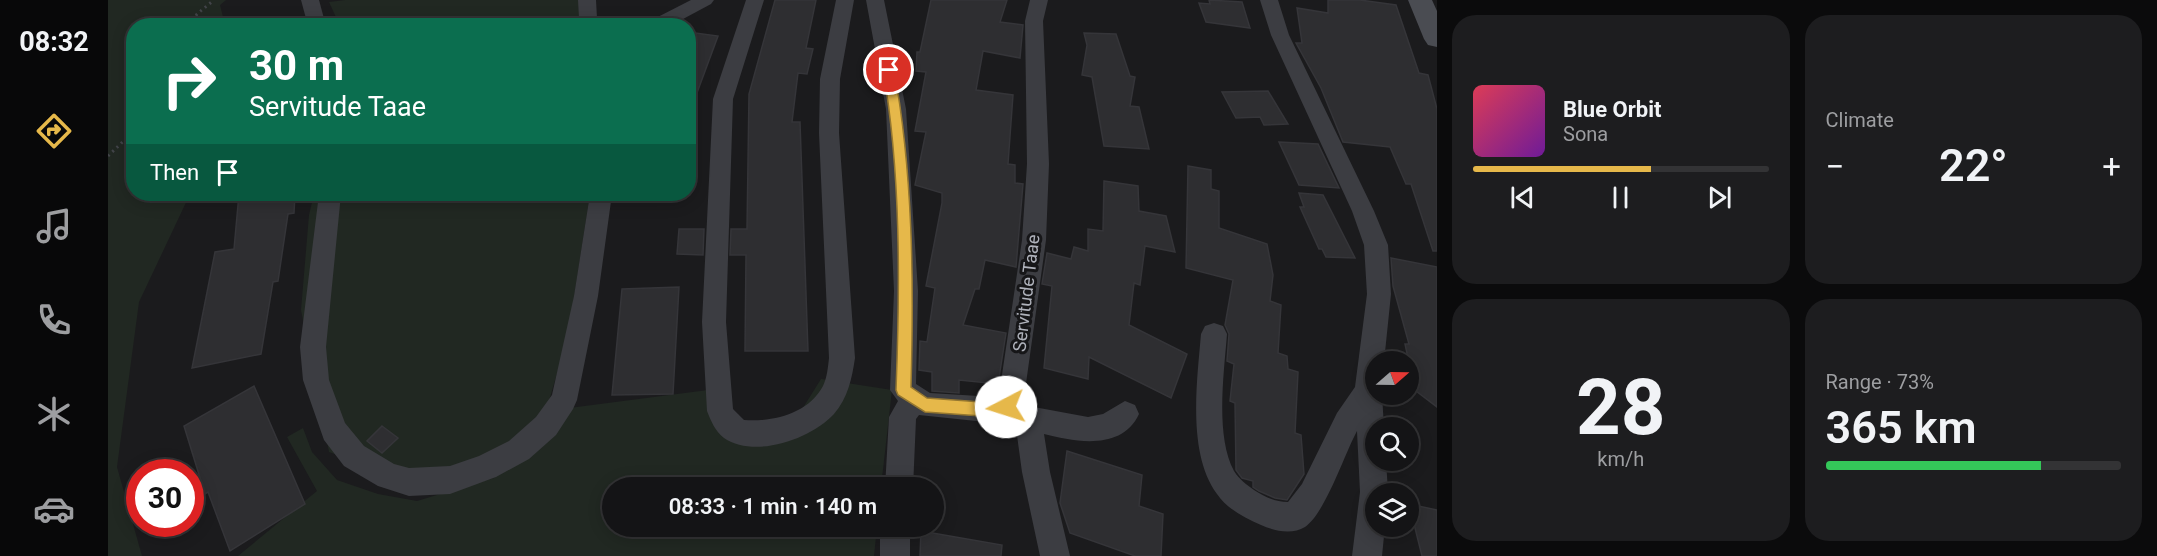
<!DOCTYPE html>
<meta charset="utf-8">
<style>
:root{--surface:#141416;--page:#1d1d1f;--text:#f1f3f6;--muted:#9d9ea1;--line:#333335;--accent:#e6b84a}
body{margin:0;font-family:Roboto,sans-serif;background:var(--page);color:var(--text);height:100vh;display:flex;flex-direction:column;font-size:22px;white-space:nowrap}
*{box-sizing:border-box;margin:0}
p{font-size:20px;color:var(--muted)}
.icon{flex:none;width:33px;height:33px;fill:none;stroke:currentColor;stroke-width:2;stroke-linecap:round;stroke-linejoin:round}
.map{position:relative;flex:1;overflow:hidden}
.details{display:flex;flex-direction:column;gap:15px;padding:15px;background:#0b0b0c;width:720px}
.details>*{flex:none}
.top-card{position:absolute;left:18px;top:18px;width:570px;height:183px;border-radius:24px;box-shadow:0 3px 15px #0003,0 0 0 2px var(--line);background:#0b6e4f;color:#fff;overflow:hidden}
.needle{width:39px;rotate:70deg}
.buttons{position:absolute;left:1257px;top:351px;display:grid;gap:12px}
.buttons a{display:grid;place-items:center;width:54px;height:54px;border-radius:50%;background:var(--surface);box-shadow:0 3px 15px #0003,0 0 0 2px var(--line);font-size:30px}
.speed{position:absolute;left:18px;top:459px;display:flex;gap:12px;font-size:30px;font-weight:700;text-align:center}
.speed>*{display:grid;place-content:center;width:78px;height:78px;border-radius:50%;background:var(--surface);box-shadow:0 3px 15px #0003,0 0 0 2px var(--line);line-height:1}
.speed .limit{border:9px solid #d22;background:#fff;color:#111}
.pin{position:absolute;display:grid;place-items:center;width:51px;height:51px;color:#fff;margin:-26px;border:3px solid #fff;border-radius:50%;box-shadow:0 2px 6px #0007}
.me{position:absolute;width:66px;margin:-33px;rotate:265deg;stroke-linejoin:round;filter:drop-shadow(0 0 4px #0008)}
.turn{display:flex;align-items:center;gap:21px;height:126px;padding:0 24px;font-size:27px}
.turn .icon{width:78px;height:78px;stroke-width:2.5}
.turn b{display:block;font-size:42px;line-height:51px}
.then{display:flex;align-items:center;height:57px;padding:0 24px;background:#0003;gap:12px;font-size:22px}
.big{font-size:45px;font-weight:600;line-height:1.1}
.details .card{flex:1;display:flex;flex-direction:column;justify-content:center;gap:9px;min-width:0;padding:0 21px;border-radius:24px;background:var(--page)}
.details .dial{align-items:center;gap:0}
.dial b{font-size:78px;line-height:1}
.song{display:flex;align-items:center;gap:18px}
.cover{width:72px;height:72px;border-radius:9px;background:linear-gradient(135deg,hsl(350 70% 55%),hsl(280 70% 35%))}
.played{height:6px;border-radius:3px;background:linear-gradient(90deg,var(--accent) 60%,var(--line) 60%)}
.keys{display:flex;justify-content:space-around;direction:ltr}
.heat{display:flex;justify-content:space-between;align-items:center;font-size:33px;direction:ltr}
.charge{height:9px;border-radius:4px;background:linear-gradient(90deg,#34c759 73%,var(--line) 0)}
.details .tiles{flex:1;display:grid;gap:15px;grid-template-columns:repeat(2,1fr)}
.trip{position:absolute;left:494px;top:477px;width:342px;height:60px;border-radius:30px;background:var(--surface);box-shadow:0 3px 15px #0003,0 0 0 2px var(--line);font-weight:600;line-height:60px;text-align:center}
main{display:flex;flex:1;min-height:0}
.menu{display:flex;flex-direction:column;width:108px;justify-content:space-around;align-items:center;background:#080809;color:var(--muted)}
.menu .icon{width:42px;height:42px}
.menu .current{color:var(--accent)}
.menu b{font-size:27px;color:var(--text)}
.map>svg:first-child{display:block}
.green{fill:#212822}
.building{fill:#2e2e31;stroke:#353539;stroke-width:1.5}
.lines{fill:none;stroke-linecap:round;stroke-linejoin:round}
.path{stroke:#424449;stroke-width:3;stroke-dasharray:2 4;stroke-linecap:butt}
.street{fill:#3c3d42;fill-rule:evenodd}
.secondary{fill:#4a4c52;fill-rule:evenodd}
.route{fill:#e6b84a;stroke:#967830;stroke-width:1.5}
.labels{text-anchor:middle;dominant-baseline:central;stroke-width:6;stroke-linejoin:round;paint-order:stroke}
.street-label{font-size:18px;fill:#afb2bb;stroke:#161618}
</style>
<main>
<nav class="menu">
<b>08:32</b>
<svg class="icon current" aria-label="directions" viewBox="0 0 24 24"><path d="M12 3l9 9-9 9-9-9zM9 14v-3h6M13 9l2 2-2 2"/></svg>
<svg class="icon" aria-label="music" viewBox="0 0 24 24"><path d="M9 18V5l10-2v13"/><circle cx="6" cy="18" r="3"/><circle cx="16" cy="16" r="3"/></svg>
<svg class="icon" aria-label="phone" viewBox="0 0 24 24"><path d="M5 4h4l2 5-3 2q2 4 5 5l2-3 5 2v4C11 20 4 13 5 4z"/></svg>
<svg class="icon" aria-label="climate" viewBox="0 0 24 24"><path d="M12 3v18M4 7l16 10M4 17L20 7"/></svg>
<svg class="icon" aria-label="car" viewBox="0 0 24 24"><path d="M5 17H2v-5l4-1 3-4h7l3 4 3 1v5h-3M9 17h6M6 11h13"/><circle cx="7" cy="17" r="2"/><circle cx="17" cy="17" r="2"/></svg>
</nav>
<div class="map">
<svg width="1329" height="556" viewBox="0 0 1329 556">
<rect width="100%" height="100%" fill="#1b1b1d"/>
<g class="green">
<polygon points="0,0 118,0 112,5 117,25 26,26 26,194 82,194 31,302 9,467 34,556 0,556"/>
<polygon points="237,0 478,0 477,25 232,26 221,2"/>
<polygon points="206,194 482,194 460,336 438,411 600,390 619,432 683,427 713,379 784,390 773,487 504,488 504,526 769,527 766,556 130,556 209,491 179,437 195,428 204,452 229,480 270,494 309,501 386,478 400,448 342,470 289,476 221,452 193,310 201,215"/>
</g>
<g class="building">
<polygon points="667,0 708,0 698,48 705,49 699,74 690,73 684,122 692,122 700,351 637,351 638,255 622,255 623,229 639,229 641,94"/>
<polygon points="823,0 899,0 892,22 915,25 912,58 875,51 868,90 905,95 900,164 907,165 907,183 915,184 908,267 877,260 871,289 867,289 855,325 898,333 890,384 851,380 851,393 824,391 824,372 811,370 812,341 819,342 827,288 818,286 834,203 834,193 807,185 818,132 807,131 818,72 808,71 809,52 812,52"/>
<polygon points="1101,0 1134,2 1142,28 1098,22 1091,3 1102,4"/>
<polygon points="1220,0 1252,0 1288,5 1311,73 1320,75 1329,109 1329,251 1325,251 1303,184 1298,184 1282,147 1235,142 1213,88 1188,43 1194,43 1189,8 1220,13"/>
<polygon points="580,32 610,36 583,109 580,109"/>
<polygon points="976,33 1008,34 1022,76 1027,77 1022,106 1031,107 1041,149 996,146 984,77 974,75 979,45"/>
<polygon points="1160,91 1180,124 1156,125 1152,117 1128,118 1114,92"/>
<polygon points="1171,142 1210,144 1231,188 1191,185"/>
<polygon points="1080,166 1103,170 1103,189 1111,191 1111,228 1159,244 1165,275 1162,301 1173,305 1170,353 1179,356 1180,369 1190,372 1187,433 1193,435 1196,474 1179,500 1167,498 1151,491 1145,487 1145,481 1134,478 1128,470 1127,403 1122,401 1126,364 1119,361 1121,334 1117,325 1125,280 1078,268"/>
<polygon points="996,181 1030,186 1031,211 1058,216 1067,252 1037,246 1032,285 1026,283 1021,325 1079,354 1063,398 981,357 980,379 936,368 944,286 934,284 939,253 963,259 966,247 980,251 980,229 995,231"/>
<polygon points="1191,193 1215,195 1247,258 1218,257 1214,249 1211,249 1192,207 1196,207"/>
<polygon points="131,194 187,194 186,213 180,214 170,281 165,282 153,354 84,368 107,252 126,249"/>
<polygon points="571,229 596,229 595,255 569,254"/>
<polygon points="1283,258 1329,267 1329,407 1300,385 1300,358 1297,344 1301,344 1285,286"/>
<polygon points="571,287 565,394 504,395 514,289"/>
<polygon points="146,386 197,504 122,551 100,492 97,494 76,426"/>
<polygon points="274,426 290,438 274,453 259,441"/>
<polygon points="959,451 1034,475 1031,506 1055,514 1053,556 1027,556 962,533 952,503"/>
<polygon points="1301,504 1329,510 1329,556 1314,556"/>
<polygon points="813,531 894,545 893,556 812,556"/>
</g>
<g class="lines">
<g class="path">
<polyline points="82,26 89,14 106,0"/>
<polyline points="0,156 26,131"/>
</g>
<g class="street">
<polygon points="193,0 211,0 218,26 200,26"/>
<polygon points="470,0 488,0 489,18 493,26 475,26 471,18"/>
<polygon points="583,0 606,0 603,4 562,26 538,26 540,22"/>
<path d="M638,0H656L625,99L618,322L625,409L636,420C665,422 700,414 715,386C719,378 720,367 721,358L711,133L712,79L728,0H746L732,79L731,133L747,358C744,378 740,398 726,414C703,439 647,459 616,438C607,431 603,421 599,411L594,322L605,99Z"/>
<path d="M758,0H776L798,109L810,291L808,384L822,393L887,397L891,395L914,240L919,164L917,21L922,0H940L935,21L941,164L938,240L915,405L980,417L995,414L1017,401L1027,405L1031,414C1014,451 967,442 936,434L942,472L962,556H932L914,472L908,428L903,418L887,423L811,415L808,419L805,488H777L781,417L790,401L782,390L786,291L778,109Z"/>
<path d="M1152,0H1170L1181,35L1266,211L1280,245L1283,294L1276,362H1268V394H1274L1276,428H1268V460H1278L1280,492L1268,494V526H1277L1274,556H1244L1252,492L1249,431C1236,455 1218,512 1197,527C1184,535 1166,531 1153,525C1137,518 1119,509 1109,494C1079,454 1089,381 1093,334L1097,326L1106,323L1115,326L1119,334C1116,373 1107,436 1126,471C1131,479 1139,485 1146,490C1157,497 1167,502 1180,502L1194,484L1229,413L1247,387L1259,294L1256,245L1244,211L1163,35Z"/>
<polygon points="211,194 233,194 218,347 221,380 237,423 256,446 286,464 301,468 342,466 371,456 401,441 428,417 444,395 466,296 482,194 504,194 490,296 469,400 465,409 448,435 421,459 388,477 342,494 301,496 270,486 236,466 216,440 195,380 192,347"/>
<rect x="772" y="526" width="30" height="30"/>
</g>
<polygon class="secondary" points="1300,0 1324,0 1329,11 1329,47 1320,45 1316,39"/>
</g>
<path class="route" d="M781,66L786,70C805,171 806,284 803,387L819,398L887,403L898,400L904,402L906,407L904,412L887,417L817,412L790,395L788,390C792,286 793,172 775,70Z"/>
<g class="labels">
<g class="street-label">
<text transform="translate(918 293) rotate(-83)">Servitude Taae</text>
</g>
</g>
</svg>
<div class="buttons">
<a><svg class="needle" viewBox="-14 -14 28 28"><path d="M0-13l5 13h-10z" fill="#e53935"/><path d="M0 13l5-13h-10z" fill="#9d9ea1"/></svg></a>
<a><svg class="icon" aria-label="search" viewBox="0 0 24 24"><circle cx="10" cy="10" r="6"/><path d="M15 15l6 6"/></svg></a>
<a><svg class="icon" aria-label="layers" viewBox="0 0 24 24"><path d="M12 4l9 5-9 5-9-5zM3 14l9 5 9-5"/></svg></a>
</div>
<div class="speed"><div class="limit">30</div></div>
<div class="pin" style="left:781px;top:70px;background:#d93025"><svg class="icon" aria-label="arrive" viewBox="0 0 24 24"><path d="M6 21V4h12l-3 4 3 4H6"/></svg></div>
<svg class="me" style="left:898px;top:407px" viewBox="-20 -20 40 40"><circle r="19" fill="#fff"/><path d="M0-13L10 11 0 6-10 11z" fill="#e6b84a"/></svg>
<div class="trip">08:33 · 1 min · 140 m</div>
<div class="top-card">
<div class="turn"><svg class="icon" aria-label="right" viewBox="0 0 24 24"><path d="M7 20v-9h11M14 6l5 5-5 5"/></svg><div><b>30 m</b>Servitude Taae</div></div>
<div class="then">Then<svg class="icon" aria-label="arrive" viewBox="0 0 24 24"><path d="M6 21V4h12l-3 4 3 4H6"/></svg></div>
</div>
</div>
<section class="details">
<div class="tiles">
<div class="card">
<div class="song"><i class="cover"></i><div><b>Blue Orbit</b><p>Sona</p></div></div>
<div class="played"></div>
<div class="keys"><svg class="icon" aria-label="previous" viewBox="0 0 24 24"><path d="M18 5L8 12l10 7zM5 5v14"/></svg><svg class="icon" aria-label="pause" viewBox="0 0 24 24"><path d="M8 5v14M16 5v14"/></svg><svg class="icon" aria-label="next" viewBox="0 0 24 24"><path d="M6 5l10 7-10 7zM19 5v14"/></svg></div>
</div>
<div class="card"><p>Climate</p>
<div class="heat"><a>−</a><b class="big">22°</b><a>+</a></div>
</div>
<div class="card dial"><b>28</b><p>km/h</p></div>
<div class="card"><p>Range · 73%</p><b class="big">365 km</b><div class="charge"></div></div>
</div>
</section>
</main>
